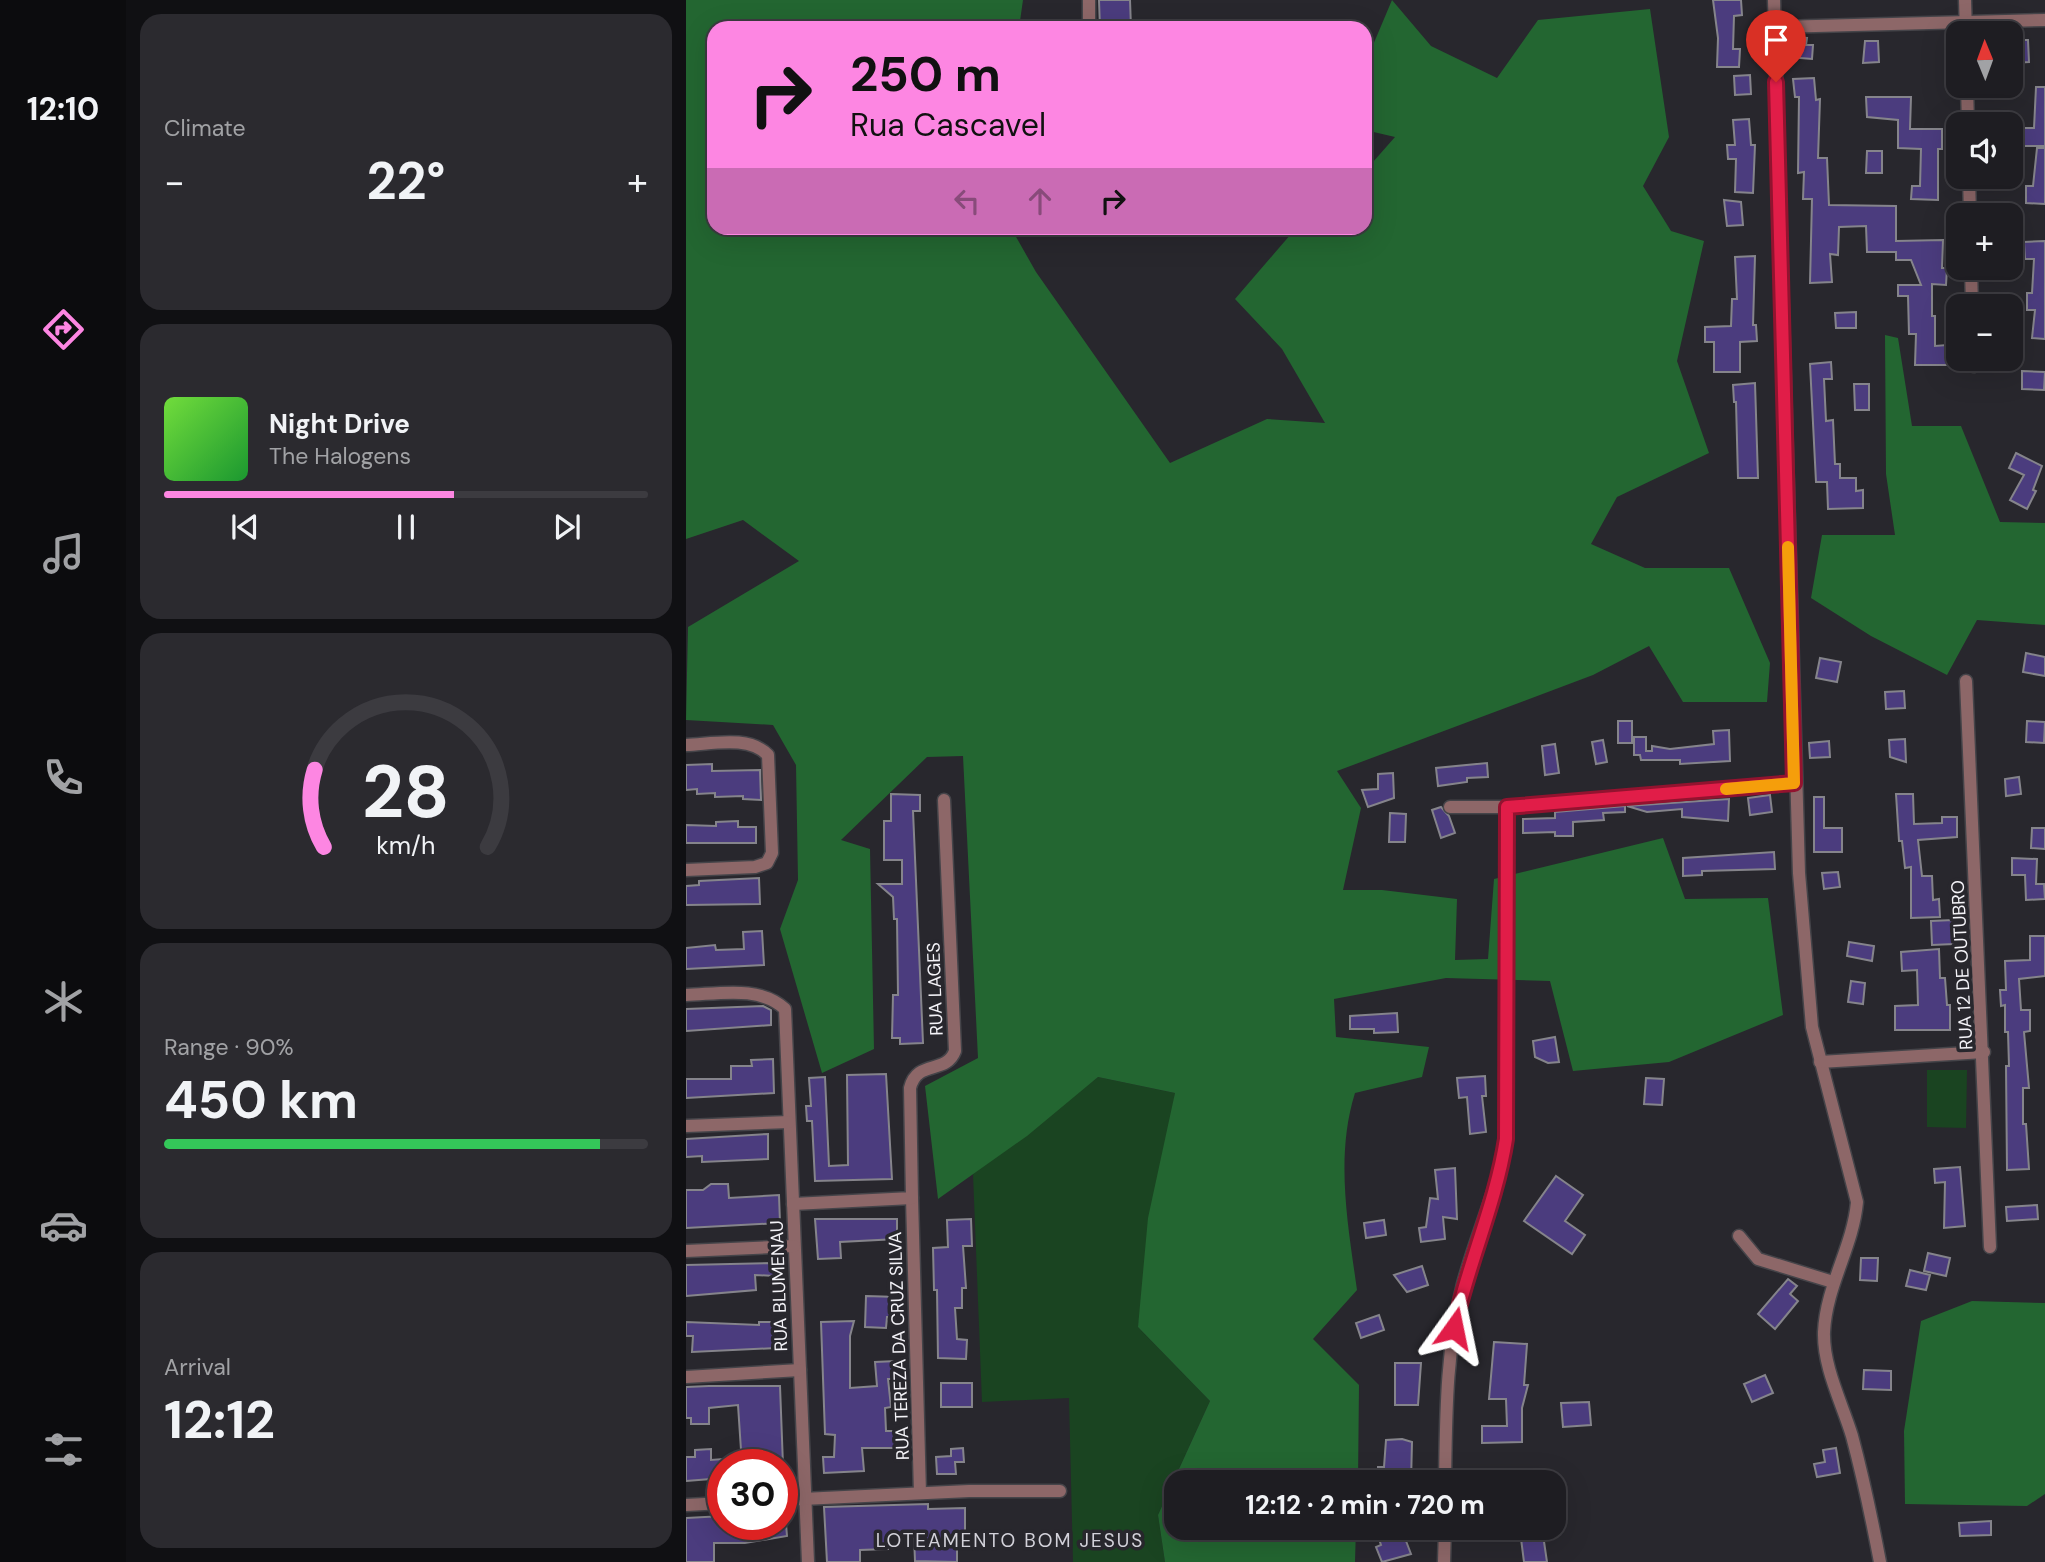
<!DOCTYPE html>
<meta charset="utf-8">
<style>
:root{--surface:#1e1d22;--page:#2b2a2f;--text:#f1f3f6;--muted:#a1a2a5;--line:#3c3b40;--accent:#fd86e2}
body{margin:0;font-family:"DM Sans",sans-serif;background:var(--page);color:var(--text);height:100vh;display:flex;flex-direction:column;font-size:26px;white-space:nowrap}
*{box-sizing:border-box;margin:0}
p{font-size:23px;color:var(--muted)}
.icon{flex:none;width:38px;height:38px;fill:none;stroke:currentColor;stroke-width:2;stroke-linecap:round;stroke-linejoin:round}
.map{position:relative;flex:1;overflow:hidden}
.drawer{display:flex;flex-direction:column;gap:14px;padding:14px;background:#101013;width:560px}
.drawer>*{flex:none}
.top-card{position:absolute;left:21px;top:21px;width:665px;height:214px;border-radius:21px;box-shadow:0 7px 28px #0002,0 0 0 2px var(--line);background:#fd86e2;color:#111;overflow:hidden}
.needle{width:46px;rotate:359deg}
.fabs{position:absolute;left:1260px;top:21px;display:grid;gap:14px}
.fabs a{display:grid;place-items:center;width:77px;height:77px;border-radius:14px;background:var(--surface);box-shadow:0 7px 28px #0002,0 0 0 2px var(--line);font-size:35px}
.speed{position:absolute;left:21px;top:1449px;display:flex;gap:14px;font-size:35px;font-weight:700;text-align:center}
.speed>*{display:grid;place-content:center;width:91px;height:91px;border-radius:50%;background:var(--surface);box-shadow:0 7px 28px #0002,0 0 0 2px var(--line);line-height:1}
.speed .limit{border:10px solid #d22;background:#fff;color:#111}
.pin{position:absolute;display:grid;place-items:center;width:60px;height:60px;color:#fff;margin:-72px -30px;border-radius:50% 50% 50% 0;rotate:-45deg;box-shadow:0 0 7px #0007}
.pin .icon{rotate:45deg}
.me{position:absolute;width:77px;margin:-38px;rotate:12deg;stroke-linejoin:round;filter:drop-shadow(0 0 5px #0008)}
.turn{display:flex;align-items:center;gap:24px;height:147px;padding:0 28px;font-size:32px}
.turn .icon{width:91px;height:91px;stroke-width:2.5}
.turn b{display:block;font-size:49px;line-height:60px}
.lanes{display:flex;align-items:center;height:66px;padding:0 28px;background:#0003;justify-content:center;gap:35px;direction:ltr}
.lanes .off{opacity:.35}
.big{font-size:52px;font-weight:700;line-height:1.1}
.drawer .widget{flex:1;display:flex;flex-direction:column;justify-content:center;gap:10px;min-width:0;padding:0 24px;border-radius:21px;background:var(--page)}
.drawer .dial{align-items:center;gap:0}
.dial svg{height:182px;overflow:visible;fill:none;stroke:var(--line);stroke-width:7;stroke-linecap:round;text-anchor:middle}
.dial text{fill:var(--text);stroke:none}
.song{display:flex;align-items:center;gap:21px}
.cover{width:84px;height:84px;border-radius:10px;background:linear-gradient(135deg,hsl(100 70% 55%),hsl(130 70% 35%))}
.played{height:7px;border-radius:4px;background:linear-gradient(90deg,var(--accent) 60%,var(--line) 60%)}
.keys{display:flex;justify-content:space-around;direction:ltr}
.heat{display:flex;justify-content:space-between;align-items:center;font-size:38px;direction:ltr}
.charge{height:10px;border-radius:5px;background:linear-gradient(90deg,#34c759 90%,var(--line) 0)}
.trip{position:absolute;left:478px;top:1470px;width:402px;height:70px;border-radius:21px;background:var(--surface);box-shadow:0 7px 28px #0002,0 0 0 2px var(--line);font-weight:700;line-height:70px;text-align:center}
main{display:flex;flex:1;min-height:0}
.dock{display:flex;flex-direction:column;width:126px;justify-content:space-around;align-items:center;background:#0c0c0e;color:var(--muted)}
.dock .icon{width:49px;height:49px}
.dock .selected{color:var(--accent)}
.dock b{font-size:32px;color:var(--text)}
.map>svg:first-child{display:block}
.green{fill:#1a4421}
.forest{fill:#236631}
.building{fill:#4b3c7e;stroke:#85848b;stroke-width:2}
.lines{fill:none;stroke-linecap:round;stroke-linejoin:round}
.minor-casing{stroke:#454449;stroke-width:15}
.minor{stroke:#8d6768;stroke-width:12}
.route-casing{stroke:#92132f;stroke-width:18}
.route{stroke:#e11d48;stroke-width:12}
.slow{stroke:#f59e0b;stroke-width:12}
.labels{text-anchor:middle;dominant-baseline:central;stroke-width:7;stroke-linejoin:round;paint-order:stroke}
.street-label{font-size:18px;fill:#f4f3f8;stroke:#28272d}
.neighbourhood-label{font-size:19px;letter-spacing:2px;fill:#d3d2da;stroke:#28272d}
</style>
<main>
<nav class="dock">
<b>12:10</b>
<svg class="icon selected" aria-label="directions" viewBox="0 0 24 24"><path d="M12 3l9 9-9 9-9-9zM9 14v-3h6M13 9l2 2-2 2"/></svg>
<svg class="icon" aria-label="music" viewBox="0 0 24 24"><path d="M9 18V5l10-2v13"/><circle cx="6" cy="18" r="3"/><circle cx="16" cy="16" r="3"/></svg>
<svg class="icon" aria-label="phone" viewBox="0 0 24 24"><path d="M5 4h4l2 5-3 2q2 4 5 5l2-3 5 2v4C11 20 4 13 5 4z"/></svg>
<svg class="icon" aria-label="climate" viewBox="0 0 24 24"><path d="M12 3v18M4 7l16 10M4 17L20 7"/></svg>
<svg class="icon" aria-label="car" viewBox="0 0 24 24"><path d="M5 17H2v-5l4-1 3-4h7l3 4 3 1v5h-3M9 17h6M6 11h13"/><circle cx="7" cy="17" r="2"/><circle cx="17" cy="17" r="2"/></svg>
<svg class="icon" aria-label="filters" viewBox="0 0 24 24"><path d="M4 7h16M4 17h16"/><circle cx="9" cy="7" r="2"/><circle cx="15" cy="17" r="2"/></svg>
</nav>
<section class="drawer">
<div class="widget"><p>Climate</p>
<div class="heat"><a>−</a><b class="big">22°</b><a>+</a></div>
</div>
<div class="widget">
<div class="song"><i class="cover"></i><div><b>Night Drive</b><p>The Halogens</p></div></div>
<div class="played"></div>
<div class="keys"><svg class="icon" aria-label="previous" viewBox="0 0 24 24"><path d="M18 5L8 12l10 7zM5 5v14"/></svg><svg class="icon" aria-label="pause" viewBox="0 0 24 24"><path d="M8 5v14M16 5v14"/></svg><svg class="icon" aria-label="next" viewBox="0 0 24 24"><path d="M6 5l10 7-10 7zM19 5v14"/></svg></div>
</div>
<div class="widget dial"><svg viewBox="0 0 100 80">
<path d="M14 69A42 42 0 1 1 86 69"/>
<path d="M14 69A42 42 0 0 1 10 35" stroke="#fd86e2"/>
<text x="50" y="56" font-size="32" font-weight="700">28</text>
<text x="50" y="72" font-size="11">km/h</text>
</svg></div>
<div class="widget"><p>Range · 90%</p><b class="big">450 km</b><div class="charge"></div></div>
<div class="widget"><p>Arrival</p><b class="big">12:12</b></div>
</section>
<div class="map">
<svg width="1359" height="1562" viewBox="0 0 1359 1562">
<rect width="100%" height="100%" fill="#28272d"/>
<g class="green">
<polygon points="1241,1070 1281,1070 1280,1128 1241,1127"/>
<polygon points="412,1077 489,1093 452,1327 524,1401 472,1515 479,1562 387,1562 383,1398 296,1402 287,1174"/>
</g>
<g class="forest">
<path d="M0,0H337L333,28H28V228H325L350,272L484,463L581,419L639,423L596,349L549,299L605,234L614,228H679V171L709,137L679,130V64L706,0L745,46L811,78L852,20L964,9L983,137L957,186L985,231L1018,241L991,361L1023,453L931,497L905,544L959,568H1043L1084,663L1081,702H997L963,646L907,675L651,771L675,808L657,890H696L771,899L769,960L802,959L808,879L977,838L999,899L1082,898L1097,1015L983,1062L887,1071L864,981L760,978L648,999L650,1037L743,1047L736,1077L669,1093C649,1157 662,1225 671,1290L627,1339L673,1385L672,1482H490V1528H670L669,1562H479L472,1515L524,1401L452,1327L462,1218L489,1093L412,1077L341,1136L252,1199L239,1086L292,1058L277,756L241,757L155,840L184,849L188,1049L136,1073L94,929L112,880L110,765L87,725L0,720L2,627L113,561L57,520L0,539Z"/>
<polygon points="1199,335 1212,338 1226,426 1275,426 1314,522 1359,523 1359,625 1291,620 1261,675 1185,636 1125,598 1136,535 1209,535 1200,474"/>
<polygon points="1286,1301 1359,1303 1359,1494 1341,1506 1219,1504 1218,1431 1235,1321"/>
</g>
<g class="building">
<polygon points="413,0 444,0 445,28 414,28"/>
<polygon points="1027,0 1055,0 1056,15 1048,16 1047,49 1054,49 1053,67 1031,67 1032,38"/>
<polygon points="1105,37 1121,38 1120,45 1127,45 1126,59 1103,57"/>
<polygon points="1325,40 1342,40 1343,62 1325,63"/>
<polygon points="1179,41 1192,41 1193,62 1177,63"/>
<polygon points="1064,75 1065,94 1049,95 1048,76"/>
<polygon points="1128,78 1130,100 1134,99 1132,158 1141,158 1143,205 1210,206 1210,241 1257,240 1256,268 1261,268 1260,285 1246,284 1246,316 1249,316 1249,346 1261,345 1261,365 1229,365 1230,334 1223,334 1222,296 1212,296 1212,285 1235,285 1225,260 1210,260 1210,252 1181,252 1180,226 1153,227 1152,255 1144,254 1146,282 1124,283 1126,199 1117,199 1118,172 1112,173 1113,97 1109,97 1107,79"/>
<polygon points="1350,87 1359,87 1359,146 1336,146 1336,128 1348,128"/>
<polygon points="1180,97 1225,97 1224,129 1256,129 1256,149 1252,149 1252,200 1225,199 1226,186 1234,186 1235,149 1212,148 1212,120 1181,117"/>
<polygon points="1063,119 1065,145 1069,145 1067,193 1049,192 1050,159 1042,159 1041,145 1049,145 1047,120"/>
<polygon points="1351,148 1359,148 1359,204 1340,203 1340,186 1347,186"/>
<polygon points="1181,151 1196,151 1196,173 1180,173"/>
<polygon points="1038,200 1055,202 1057,225 1041,226"/>
<polygon points="1359,241 1359,339 1346,338 1349,310 1341,310 1341,293 1346,293 1348,259 1339,259 1338,242"/>
<polygon points="1069,256 1067,325 1070,325 1071,341 1054,342 1054,372 1028,372 1028,342 1019,342 1019,327 1045,326 1046,299 1051,299 1049,257"/>
<polygon points="1170,312 1170,328 1150,328 1149,313"/>
<polygon points="1145,362 1146,379 1138,379 1140,421 1147,420 1149,464 1154,464 1154,478 1170,478 1170,491 1177,490 1177,508 1142,509 1141,482 1130,482 1124,364"/>
<polygon points="1336,371 1359,372 1358,390 1336,389"/>
<polygon points="1069,383 1072,478 1052,478 1050,402 1048,402 1047,385"/>
<polygon points="1168,384 1183,384 1183,410 1169,410"/>
<polygon points="1330,453 1356,466 1347,490 1350,491 1341,509 1324,500 1338,475 1323,468"/>
<polygon points="1340,653 1359,657 1359,676 1337,672"/>
<polygon points="1134,658 1155,662 1151,682 1130,678"/>
<polygon points="1218,691 1219,708 1200,709 1199,692"/>
<rect x="932" y="721" width="14" height="22"/>
<polygon points="1341,721 1359,722 1358,743 1340,742"/>
<polygon points="1043,730 1044,761 994,764 994,760 955,760 954,755 948,755 948,737 960,737 960,751 966,751 966,746 984,749 1028,744 1027,731"/>
<polygon points="1219,739 1220,762 1204,757 1203,740"/>
<polygon points="917,740 921,762 910,764 906,742"/>
<polygon points="1143,741 1144,757 1124,758 1123,743"/>
<polygon points="869,744 873,773 859,775 856,746"/>
<polygon points="801,763 802,777 781,778 781,782 752,786 750,768"/>
<polygon points="26,764 26,771 74,770 75,800 57,799 57,796 29,797 29,793 11,794 11,789 0,790 0,765"/>
<polygon points="707,773 708,798 682,807 676,790 692,789 692,774"/>
<polygon points="1333,777 1335,794 1320,796 1319,779"/>
<polygon points="205,794 234,795 234,811 227,811 237,1043 214,1044 214,1038 206,1038 207,995 212,995 211,919 208,919 207,897 192,884 216,884 216,860 198,860 198,821 205,821"/>
<polygon points="1210,794 1227,794 1228,824 1256,823 1256,817 1271,817 1271,837 1232,840 1236,876 1246,876 1247,900 1253,899 1254,917 1225,918 1225,867 1219,868 1216,841 1213,841"/>
<polygon points="1084,795 1086,812 1064,815 1062,798"/>
<polygon points="1128,797 1138,797 1138,828 1156,828 1156,852 1128,852"/>
<polygon points="1043,799 1042,821 996,817 996,809 961,812 941,806"/>
<polygon points="939,806 939,812 917,813 918,820 887,822 887,836 869,836 869,832 837,833 837,819 869,818 869,812"/>
<polygon points="755,807 763,816 769,833 755,838 746,810"/>
<polygon points="704,813 720,814 719,842 703,842"/>
<polygon points="52,821 52,827 70,827 70,843 0,843 0,825 30,826 30,822"/>
<polygon points="1346,828 1359,828 1359,849 1345,848"/>
<polygon points="1088,852 1089,869 1016,871 1016,875 997,876 997,858"/>
<polygon points="1326,858 1351,859 1350,884 1358,884 1359,899 1340,900 1339,875 1326,875"/>
<polygon points="1152,872 1154,887 1138,889 1136,873"/>
<polygon points="73,878 74,904 0,905 0,886 13,885 13,881"/>
<polygon points="1267,920 1268,944 1246,945 1245,921"/>
<polygon points="76,931 78,965 0,969 0,948 29,945 30,950 58,949 57,932"/>
<polygon points="1344,936 1359,936 1359,976 1333,979 1335,1010 1344,1010 1344,1031 1338,1032 1343,1088 1337,1088 1337,1124 1340,1124 1343,1169 1321,1170 1320,1066 1323,1066 1322,1032 1319,1032 1319,1005 1315,1006 1314,990 1320,990 1319,961 1344,960"/>
<polygon points="1163,942 1188,946 1186,961 1161,956"/>
<polygon points="1253,949 1254,978 1259,978 1261,1005 1264,1005 1264,1030 1209,1030 1209,1006 1232,1005 1231,970 1216,971 1215,952"/>
<polygon points="1165,981 1179,983 1177,1004 1162,1002"/>
<polygon points="77,1006 85,1010 85,1025 0,1031 0,1009"/>
<polygon points="711,1013 712,1032 688,1033 688,1029 664,1029 664,1016"/>
<polygon points="869,1037 873,1062 862,1063 849,1057 847,1041"/>
<polygon points="87,1059 88,1093 0,1098 0,1079 45,1079 45,1066 66,1066 65,1060"/>
<polygon points="200,1074 206,1179 129,1181 126,1121 121,1121 120,1106 125,1106 123,1078 139,1077 143,1166 162,1165 161,1075"/>
<polygon points="799,1076 800,1096 796,1096 800,1132 784,1134 781,1097 773,1098 771,1078"/>
<polygon points="960,1078 978,1079 976,1105 958,1104"/>
<polygon points="82,1134 82,1159 16,1162 16,1156 0,1157 0,1139"/>
<polygon points="1274,1167 1279,1226 1258,1228 1259,1182 1249,1183 1248,1169"/>
<polygon points="769,1168 771,1219 757,1217 759,1239 735,1242 733,1228 740,1227 744,1198 752,1199 749,1170"/>
<polygon points="870,1176 897,1195 879,1221 899,1235 886,1254 838,1221"/>
<polygon points="25,1184 42,1184 43,1198 93,1195 94,1223 0,1228 0,1190 17,1190"/>
<polygon points="1351,1205 1352,1219 1321,1221 1320,1207"/>
<polygon points="129,1219 211,1219 211,1239 154,1242 155,1258 132,1259"/>
<polygon points="285,1219 286,1246 277,1246 280,1288 276,1288 276,1308 269,1308 271,1339 281,1340 280,1359 252,1358 251,1290 248,1290 247,1248 262,1247 261,1220"/>
<polygon points="698,1220 700,1235 680,1238 678,1223"/>
<polygon points="1242,1253 1264,1258 1260,1276 1238,1271"/>
<polygon points="1175,1258 1192,1258 1191,1281 1174,1280"/>
<polygon points="88,1263 88,1276 69,1275 70,1290 0,1296 0,1265"/>
<polygon points="736,1266 742,1285 721,1292 708,1275"/>
<polygon points="1224,1270 1244,1275 1240,1290 1220,1286"/>
<polygon points="1102,1279 1111,1286 1104,1294 1112,1301 1089,1329 1072,1314"/>
<polygon points="180,1296 212,1297 211,1317 201,1317 200,1328 179,1327"/>
<polygon points="693,1315 698,1330 675,1338 670,1323"/>
<polygon points="168,1321 164,1336 164,1388 191,1386 189,1362 210,1361 212,1379 202,1379 205,1407 199,1408 200,1431 212,1431 212,1448 176,1448 178,1471 138,1473 137,1457 148,1457 149,1435 139,1434 135,1322"/>
<polygon points="0,1322 73,1325 73,1322 90,1322 90,1348 6,1352 7,1336 0,1336"/>
<polygon points="808,1342 841,1344 838,1385 842,1385 836,1408 836,1442 796,1443 796,1426 821,1426 820,1399 803,1399"/>
<polygon points="709,1363 735,1363 732,1405 709,1405"/>
<polygon points="1178,1370 1205,1371 1205,1390 1177,1389"/>
<polygon points="1079,1375 1087,1393 1066,1402 1058,1384"/>
<rect x="255" y="1383" width="31" height="24"/>
<polygon points="23,1386 94,1386 97,1465 56,1465 52,1405 23,1408 23,1424 5,1424 5,1418 0,1418 0,1387"/>
<polygon points="903,1402 905,1425 877,1427 875,1403"/>
<polygon points="716,1439 726,1442 725,1482 692,1482 692,1467 698,1467 700,1440"/>
<polygon points="277,1448 278,1462 269,1462 270,1474 251,1474 250,1457 265,1456 265,1449"/>
<polygon points="1150,1448 1154,1473 1131,1477 1128,1464 1139,1462 1137,1450"/>
<polygon points="25,1449 25,1460 37,1459 37,1478 0,1481 0,1457 9,1457 9,1450"/>
<polygon points="242,1504 242,1509 279,1508 279,1531 284,1531 284,1544 271,1544 271,1562 229,1561 228,1536 201,1537 202,1549 174,1550 174,1562 141,1562 138,1507"/>
<polygon points="37,1516 37,1524 100,1524 101,1536 59,1543 28,1543 28,1562 0,1562 0,1518"/>
<polygon points="1305,1521 1305,1535 1274,1536 1273,1523"/>
<polygon points="689,1528 715,1528 725,1554 696,1562 690,1547 695,1545"/>
<polygon points="856,1528 861,1562 838,1562 834,1531"/>
</g>
<g class="lines">
<defs>
<g id="minor">
<polyline points="403,0 403,28"/>
<path d="M1088,0L1113,873L1126,1027L1171,1202C1167,1247 1140,1286 1138,1332C1137,1367 1156,1403 1166,1436C1177,1477 1186,1520 1194,1562"/>
<polyline points="1279,0 1280,33"/>
<polyline points="1089,27 1359,20"/>
<polyline points="1281,86 1282,124"/>
<polyline points="1283,177 1284,215"/>
<polyline points="1285,268 1286,306"/>
<polyline points="1287,359 1288,366"/>
<polyline points="1280,681 1304,1247"/>
<path d="M0,745C26,744 63,735 82,755L86,853L81,863L69,867L0,870"/>
<polyline points="764,807 821,807 1108,783"/>
<path d="M0,995C33,994 73,985 99,1009L122,1562"/>
<polyline points="1134,1062 1298,1052"/>
<polyline points="0,1126 103,1122"/>
<polyline points="226,1198 234,1493"/>
<path d="M107,1204L226,1198L224,1088C231,1059 260,1075 269,1051L258,800"/>
<polyline points="1053,1236 1072,1259 1147,1282"/>
<polyline points="0,1251 108,1246"/>
<polyline points="0,1377 114,1370"/>
<path d="M759,1482C760,1415 760,1349 777,1284C790,1235 812,1189 820,1139L821,807"/>
<polyline points="96,1500 283,1491 374,1491"/>
<polyline points="0,1505 37,1503"/>
<polyline points="758,1562 759,1528"/>
</g>
</defs>
<use href="#minor" class="minor-casing"/>
<use href="#minor" class="minor"/>
</g>
<g class="lines">
<defs>
<path id="route" d="M768,1328C782,1264 810,1203 820,1139L821,807L1108,783L1090,82"/>
</defs>
<use href="#route" class="route-casing"/>
<use href="#route" class="route"/>
<polyline class="slow" points="1040,789 1108,783 1102,547"/>
</g>
<g class="labels">
<g class="street-label">
<text transform="translate(1276 965) rotate(-93)">RUA 12 DE OUTUBRO</text>
<text transform="translate(249 989) rotate(-92)">RUA LAGES</text>
<text transform="translate(93 1286) rotate(-92)">RUA BLUMENAU</text>
<text transform="translate(213 1346) rotate(-92)">RUA TEREZA DA CRUZ SILVA</text>
</g>
<g class="neighbourhood-label">
<text x="324" y="1540">LOTEAMENTO BOM JESUS</text>
</g>
</g>
</svg>
<div class="fabs">
<a><svg class="needle" viewBox="-14 -14 28 28"><path d="M0-13l5 13h-10z" fill="#e53935"/><path d="M0 13l5-13h-10z" fill="#a1a2a5"/></svg></a>
<a><svg class="icon" aria-label="sound" viewBox="0 0 24 24"><path d="M4 9h4l5-4v14l-5-4H4zM17 9q2 3 0 6"/></svg></a>
<a>+</a>
<a>−</a>
</div>
<div class="speed"><div class="limit">30</div></div>
<div class="pin" style="left:1090px;top:82px;background:#d93025"><svg class="icon" aria-label="arrive" viewBox="0 0 24 24"><path d="M6 21V4h12l-3 4 3 4H6"/></svg></div>
<svg class="me" style="left:768px;top:1328px" viewBox="-20 -20 40 40"><path d="M0-17L14 15 0 8-14 15z" fill="#e11d48" stroke="#fff" stroke-width="4"/></svg>
<div class="trip">12:12 · 2 min · 720 m</div>
<div class="top-card">
<div class="turn"><svg class="icon" aria-label="right" viewBox="0 0 24 24"><path d="M7 20v-9h11M14 6l5 5-5 5"/></svg><div><b>250 m</b>Rua Cascavel</div></div>
<div class="lanes"><svg class="icon off" aria-label="left" viewBox="0 0 24 24"><path d="M17 20v-9H6M10 6l-5 5 5 5"/></svg><svg class="icon off" aria-label="ahead" viewBox="0 0 24 24"><path d="M12 20V5M6 11l6-6 6 6"/></svg><svg class="icon" aria-label="right" viewBox="0 0 24 24"><path d="M7 20v-9h11M14 6l5 5-5 5"/></svg></div>
</div>
</div>
</main>
